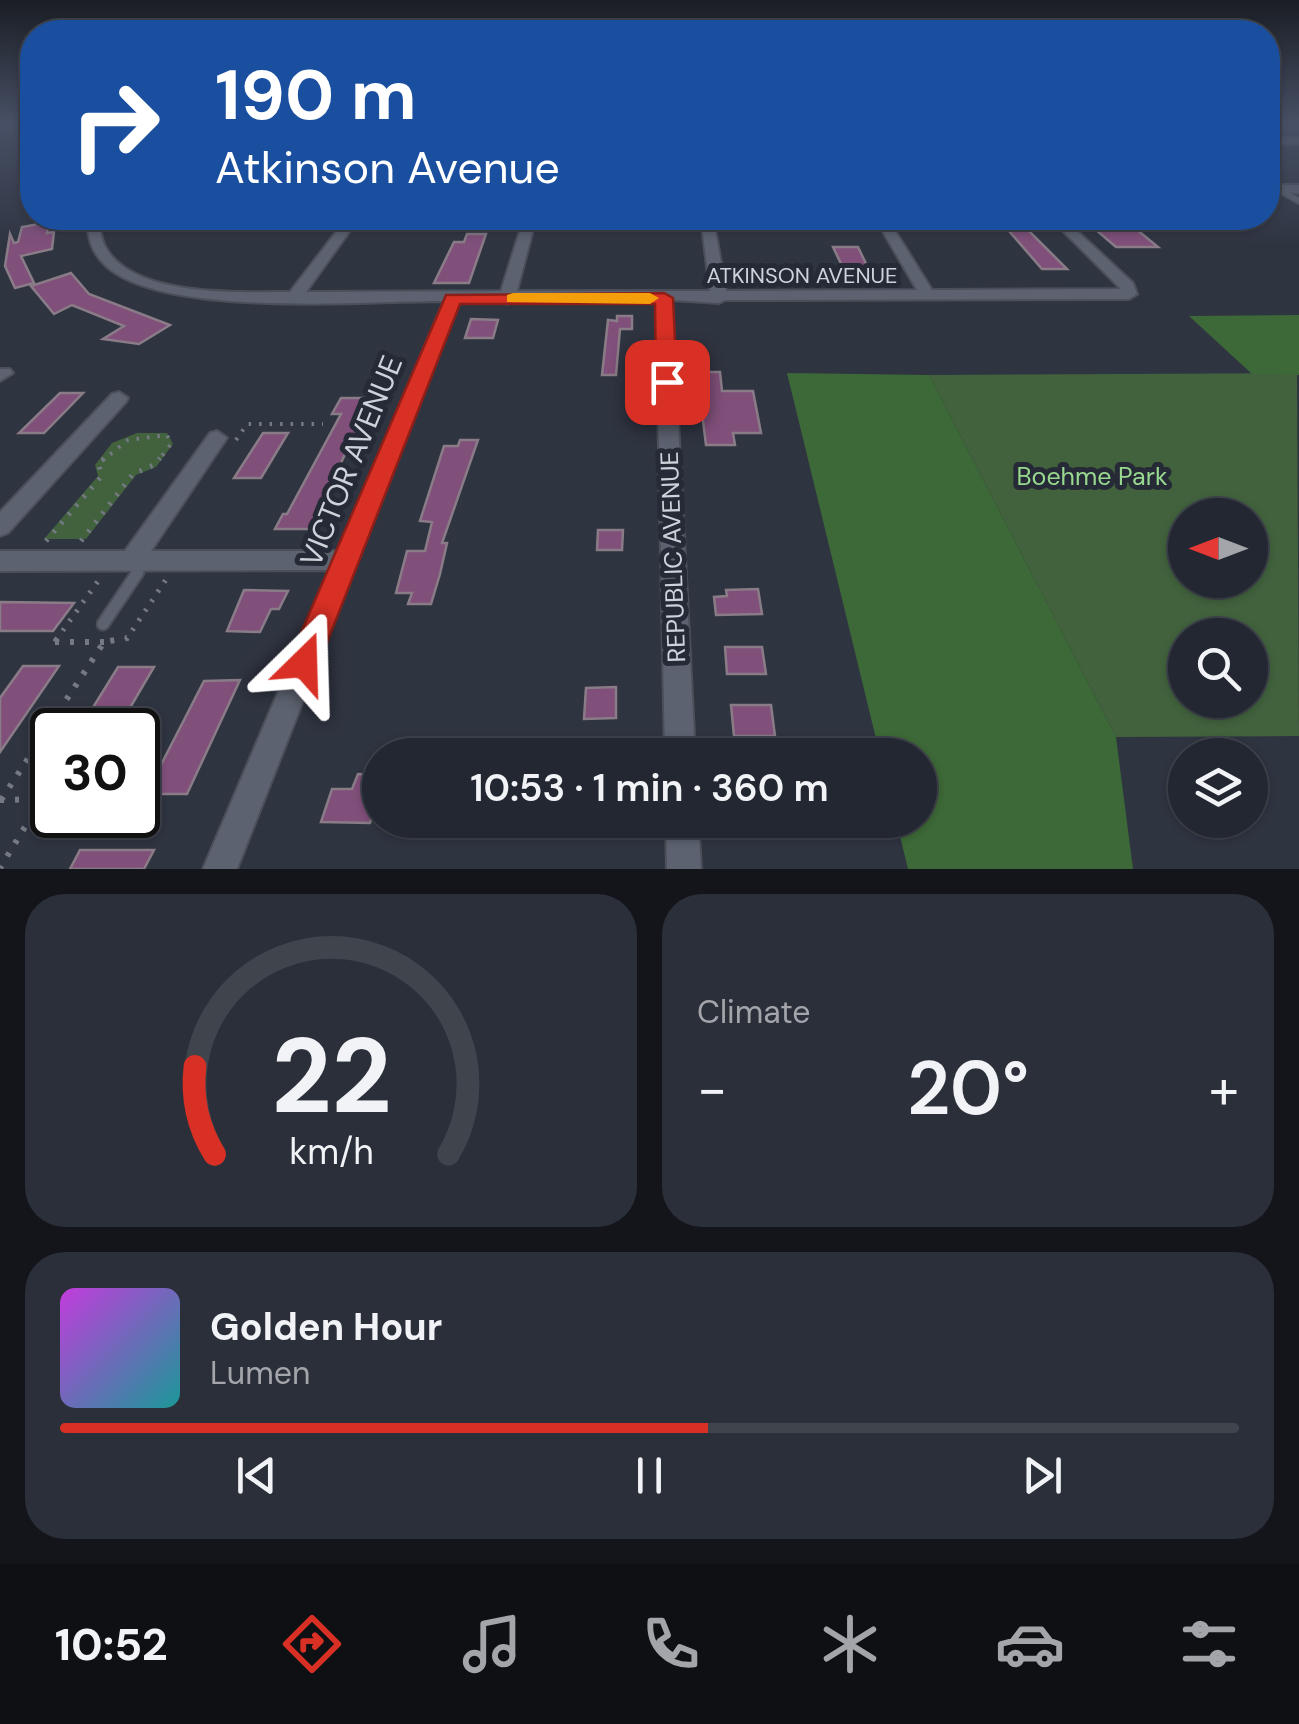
<!DOCTYPE html>
<meta charset="utf-8">
<style>
:root{--surface:#232731;--page:#2b2f39;--text:#f1f3f6;--muted:#a3a5ab;--line:#40444d;--accent:#d93025}
body{margin:0;font-family:"DM Sans",sans-serif;background:var(--page);color:var(--text);height:100vh;display:flex;flex-direction:column;font-size:38px;white-space:nowrap}
*{box-sizing:border-box;margin:0}
p{font-size:32px;color:var(--muted)}
.icon{flex:none;width:55px;height:55px;fill:none;stroke:currentColor;stroke-width:2;stroke-linecap:round;stroke-linejoin:round}
.map{position:relative;height:869px;overflow:hidden}
.details{display:flex;flex-direction:column;gap:25px;padding:25px;background:#13151b;flex:1}
.details>*{flex:none}
.banner{position:absolute;left:20px;top:20px;width:1260px;height:210px;border-radius:40px;box-shadow:0 2px 8px #0004,0 0 0 2px var(--line);background:#1a4fa0;color:#fff;overflow:hidden}
.needle{width:65px;rotate:270deg}
.controls{position:absolute;left:1168px;top:498px;display:grid;gap:20px}
.controls a{display:grid;place-items:center;width:100px;height:100px;border-radius:50%;background:var(--surface);box-shadow:0 2px 8px #0004,0 0 0 2px var(--line);font-size:50px}
.speed{position:absolute;left:30px;top:708px;display:flex;gap:20px;font-size:50px;font-weight:700;text-align:center}
.speed>*{display:grid;place-content:center;width:130px;height:130px;border-radius:50%;background:var(--surface);box-shadow:0 2px 8px #0004,0 0 0 2px var(--line);line-height:1}
.speed .limit{border:5px solid #111;border-radius:15px;background:#fff;color:#111}
.pin{position:absolute;display:grid;place-items:center;width:85px;height:85px;color:#fff;margin:-42px;border-radius:20px;box-shadow:0 5px 15px #0006}
.me{position:absolute;width:110px;margin:-55px;rotate:22deg;stroke-linejoin:round;filter:drop-shadow(0 0 8px #0008)}
.turn{display:flex;align-items:center;gap:35px;height:210px;padding:0 30px;font-size:45px}
.turn .icon{width:130px;height:130px;stroke-width:2.5}
.turn b{display:block;font-size:70px;line-height:85px}
.big{font-size:75px;font-weight:600;line-height:1.1}
.details .card{flex:1;display:flex;flex-direction:column;justify-content:center;gap:15px;min-width:0;padding:0 35px;border-radius:40px;background:var(--page)}
.details .dial{align-items:center;gap:0}
.dial svg{height:260px;overflow:visible;fill:none;stroke:var(--line);stroke-width:7;stroke-linecap:round;text-anchor:middle}
.dial text{fill:var(--text);stroke:none}
.song{display:flex;align-items:center;gap:30px}
.cover{width:120px;height:120px;border-radius:15px;background:linear-gradient(135deg,hsl(290 70% 55%),hsl(180 70% 35%))}
.played{height:10px;border-radius:5px;background:linear-gradient(90deg,var(--accent) 55%,var(--line) 55%)}
.keys{display:flex;justify-content:space-around;direction:ltr}
.heat{display:flex;justify-content:space-between;align-items:center;font-size:55px;direction:ltr}
.details .tiles{flex:1;display:grid;gap:25px;grid-template-columns:1fr 1fr}
.card:last-child{grid-column:span 2}
.trip{position:absolute;left:362px;top:738px;width:575px;height:100px;border-radius:50px;background:var(--surface);box-shadow:0 2px 8px #0004,0 0 0 2px var(--line);font-weight:600;line-height:100px;text-align:center}
.tabs{display:flex;height:160px;justify-content:space-around;align-items:center;background:#0e1014;color:var(--muted)}
.tabs .icon{width:70px;height:70px}
.tabs .selected{color:var(--accent)}
.tabs b{font-size:45px;color:var(--text)}
.map>svg:first-child{display:block}
.green{fill:#41623d;fill-rule:evenodd}
.forest{fill:#3d6837}
.building{fill:#804f7a;stroke:#897c87;stroke-width:2.5}
.lines{fill:none;stroke-linecap:round;stroke-linejoin:round}
.lane-far1-casing{stroke:#4a4f59;stroke-width:8}
.lane-casing{stroke:#4a4f59;stroke-width:15}
.street-casing{stroke:#4a4f59;stroke-width:4}
.path-far2{stroke:#747983;stroke-width:4;stroke-dasharray:2.5 8;stroke-linecap:butt}
.path-far1{stroke:#747983;stroke-width:5;stroke-dasharray:2.5 9;stroke-linecap:butt}
.path{stroke:#747983;stroke-width:6;stroke-dasharray:4 11;stroke-linecap:butt}
.lane-far1{stroke:#5c6270;stroke-width:5}
.lane{stroke:#5c6270;stroke-width:11}
.street{fill:#5c6270;fill-rule:evenodd}
.route{fill:#d93025;stroke:#8d1f18;stroke-width:2.5}
.slow{fill:#f59e0b}
.labels{text-anchor:middle;dominant-baseline:central;stroke-width:10;stroke-linejoin:round;paint-order:stroke}
.far-street-label{font-size:22px;fill:#ced2da;stroke:#252a36}
.park-label{font-size:25px;fill:#98d88f;stroke:#252a36}
.street-label{font-size:25px;fill:#ced2da;stroke:#252a36}
.near-street-label{font-size:30px;fill:#ced2da;stroke:#252a36}
</style>
<div class="map">
<svg width="1299" height="869" viewBox="0 0 1299 869">
<rect width="100%" height="100%" fill="#2f3441"/>
<g class="green">
<path d="M1297,373L1299,736L1116,737L929,375ZM1185,515H1250V580H1185ZM1185,635H1250V700H1185Z"/>
<polygon points="137,433 167,433 173,444 156,467 136,475 86,539 44,539 98,476 95,465 112,443"/>
</g>
<g class="forest">
<polygon points="1299,315 1299,375 1252,374 1189,316"/>
<polygon points="787,373 929,375 1116,737 1133,869 908,869 896,820 920,820 920,755 880,755"/>
</g>
<g class="building">
<polygon points="49,222 47,233 54,232 52,249 21,256 34,283 15,288 5,266 10,234 14,243 18,242 22,227"/>
<polygon points="1002,223 1021,223 1067,269 1042,269"/>
<polygon points="1136,229 1158,247 1116,247 1096,230"/>
<polygon points="467,234 486,234 469,283 434,283 454,242 464,242"/>
<polygon points="833,247 858,247 869,270 844,270"/>
<polygon points="71,273 89,294 170,325 139,344 103,339 124,326 72,305 54,314 31,286"/>
<polygon points="617,316 632,316 632,329 620,329 616,375 602,375 608,320 617,321"/>
<polygon points="471,319 498,320 493,338 465,338"/>
<polygon points="697,372 720,372 722,391 753,391 761,433 733,433 735,445 706,445"/>
<polygon points="60,393 83,393 44,433 19,433"/>
<polygon points="341,398 372,398 316,515 322,515 315,529 275,529 283,514 287,514 341,414 332,414"/>
<polygon points="263,433 288,433 261,478 234,478"/>
<polygon points="460,440 478,440 442,543 447,543 440,574 431,604 408,604 412,593 396,593 407,551 425,551 432,522 420,521 444,446 458,446"/>
<polygon points="598,530 623,530 622,550 597,550"/>
<polygon points="758,589 762,614 716,615 714,597 727,596 726,590"/>
<polygon points="244,590 288,591 279,609 271,609 260,632 227,631"/>
<polygon points="0,602 74,603 53,631 0,631"/>
<polygon points="725,647 762,647 766,674 727,674"/>
<polygon points="23,666 59,666 0,752 0,698"/>
<polygon points="118,667 154,667 117,730 79,730"/>
<polygon points="240,680 187,794 146,794 204,681"/>
<polygon points="616,687 616,718 584,719 586,688"/>
<polygon points="731,705 771,705 775,736 734,736"/>
<polygon points="358,774 380,775 380,792 370,823 321,822 332,789 352,789"/>
<polygon points="80,850 154,850 144,869 70,869"/>
</g>
<g class="lines">
<defs>
<polyline id="lane-far1" points="1278,189 1299,201"/>
<polyline id="lane" points="103,624 138,572 131,562"/>
<g id="street">
<rect x="1268" y="138" width="31" height="6"/>
<polygon points="1278,185 1299,185 1299,193 1274,192 1272,189"/>
<path d="M87,218H99C100,227 100,239 106,248C135,298 241,292 290,292L347,218H359L306,292L501,291L524,218H536L517,291H710L701,218H713L726,291L917,290L875,218H887L932,290L1121,289L1050,218H1063L1133,283L1137,294L1129,299L725,300L719,303L672,300L695,755H665L656,300L514,301L507,304L500,301H460L237,869H203L330,570L0,571V551H125L210,433L217,431L227,438L151,551H338L444,301C366,301 163,318 106,266C91,252 88,238 87,218Z"/>
<polygon points="0,369 10,369 13,373 0,381"/>
<polygon points="119,392 128,398 126,402 8,533 0,536 0,512 112,394"/>
<polygon points="666,820 698,820 701,869 667,869"/>
</g>
</defs>
<use href="#lane-far1" class="lane-far1-casing"/>
<use href="#lane" class="lane-casing"/>
<use href="#street" class="street-casing"/>
<g class="path-far2">
<polyline points="236,440 247,424 323,424"/>
<polyline points="102,461 128,440 167,435 171,444 158,461"/>
</g>
<g class="path-far1">
<polyline points="46,541 101,477 99,464 104,458"/>
<polyline points="81,541 133,474 154,465 160,458"/>
<polyline points="56,640 101,577"/>
<polyline points="126,640 167,578"/>
</g>
<g class="path">
<polyline points="55,642 58,638"/>
<polyline points="55,642 104,642"/>
<polyline points="0,800 42,799 0,868"/>
<polyline points="1,800 104,642 127,638"/>
</g>
<use href="#lane-far1" class="lane-far1"/>
<use href="#lane" class="lane"/>
<use href="#street" class="street"/>
</g>
<linearGradient id="sky" x2="0" y2="1"><stop stop-color="#1a1d24"/><stop offset="0.5" stop-color="#475065"/><stop offset="1" stop-color="#475065" stop-opacity="0"/></linearGradient>
<rect width="1299" height="246" fill="url(#sky)"/>
<polygon class="route" points="664,293 673,298 677,382 667,388 656,382 655,304 460,304 319,663 315,673 304,677 293,673 288,663 446,295"/>
<polygon class="slow" points="513,293 650,293 659,298 650,304 507,302 507,295"/>
<g class="labels">
<g class="far-street-label">
<text x="802" y="275">ATKINSON AVENUE</text>
</g>
<g class="park-label">
<text x="1092" y="476">Boehme Park</text>
</g>
<g class="street-label">
<text transform="translate(673 557) rotate(-92)">REPUBLIC AVENUE</text>
</g>
<g class="near-street-label">
<text transform="translate(351 461) rotate(-68)">VICTOR AVENUE</text>
</g>
</g>
</svg>
<div class="controls">
<a><svg class="needle" viewBox="-14 -14 28 28"><path d="M0-13l5 13h-10z" fill="#e53935"/><path d="M0 13l5-13h-10z" fill="#a3a5ab"/></svg></a>
<a><svg class="icon" aria-label="search" viewBox="0 0 24 24"><circle cx="10" cy="10" r="6"/><path d="M15 15l6 6"/></svg></a>
<a><svg class="icon" aria-label="layers" viewBox="0 0 24 24"><path d="M12 4l9 5-9 5-9-5zM3 14l9 5 9-5"/></svg></a>
</div>
<div class="speed"><div class="limit">30</div></div>
<div class="pin" style="left:667px;top:382px;background:#d93025"><svg class="icon" aria-label="arrive" viewBox="0 0 24 24"><path d="M6 21V4h12l-3 4 3 4H6"/></svg></div>
<svg class="me" style="left:304px;top:663px" viewBox="-20 -20 40 40"><path d="M0-17L14 15 0 8-14 15z" fill="#d93025" stroke="#fff" stroke-width="4"/></svg>
<div class="trip">10:53 · 1 min · 360 m</div>
<div class="banner">
<div class="turn"><svg class="icon" aria-label="right" viewBox="0 0 24 24"><path d="M7 20v-9h11M14 6l5 5-5 5"/></svg><div><b>190 m</b>Atkinson Avenue</div></div>
</div>
</div>
<section class="details">
<div class="tiles">
<div class="card dial"><svg viewBox="0 0 100 80">
<path d="M14 69A42 42 0 1 1 86 69"/>
<path d="M14 69A42 42 0 0 1 8 42" stroke="#d93025"/>
<text x="50" y="56" font-size="32" font-weight="700">22</text>
<text x="50" y="72" font-size="11">km/h</text>
</svg></div>
<div class="card"><p>Climate</p>
<div class="heat"><a>−</a><b class="big">20°</b><a>+</a></div>
</div>
<div class="card">
<div class="song"><i class="cover"></i><div><b>Golden Hour</b><p>Lumen</p></div></div>
<div class="played"></div>
<div class="keys"><svg class="icon" aria-label="previous" viewBox="0 0 24 24"><path d="M18 5L8 12l10 7zM5 5v14"/></svg><svg class="icon" aria-label="pause" viewBox="0 0 24 24"><path d="M8 5v14M16 5v14"/></svg><svg class="icon" aria-label="next" viewBox="0 0 24 24"><path d="M6 5l10 7-10 7zM19 5v14"/></svg></div>
</div>
</div>
</section>
<nav class="tabs">
<b>10:52</b>
<svg class="icon selected" aria-label="directions" viewBox="0 0 24 24"><path d="M12 3l9 9-9 9-9-9zM9 14v-3h6M13 9l2 2-2 2"/></svg>
<svg class="icon" aria-label="music" viewBox="0 0 24 24"><path d="M9 18V5l10-2v13"/><circle cx="6" cy="18" r="3"/><circle cx="16" cy="16" r="3"/></svg>
<svg class="icon" aria-label="phone" viewBox="0 0 24 24"><path d="M5 4h4l2 5-3 2q2 4 5 5l2-3 5 2v4C11 20 4 13 5 4z"/></svg>
<svg class="icon" aria-label="climate" viewBox="0 0 24 24"><path d="M12 3v18M4 7l16 10M4 17L20 7"/></svg>
<svg class="icon" aria-label="car" viewBox="0 0 24 24"><path d="M5 17H2v-5l4-1 3-4h7l3 4 3 1v5h-3M9 17h6M6 11h13"/><circle cx="7" cy="17" r="2"/><circle cx="17" cy="17" r="2"/></svg>
<svg class="icon" aria-label="filters" viewBox="0 0 24 24"><path d="M4 7h16M4 17h16"/><circle cx="9" cy="7" r="2"/><circle cx="15" cy="17" r="2"/></svg>
</nav>
